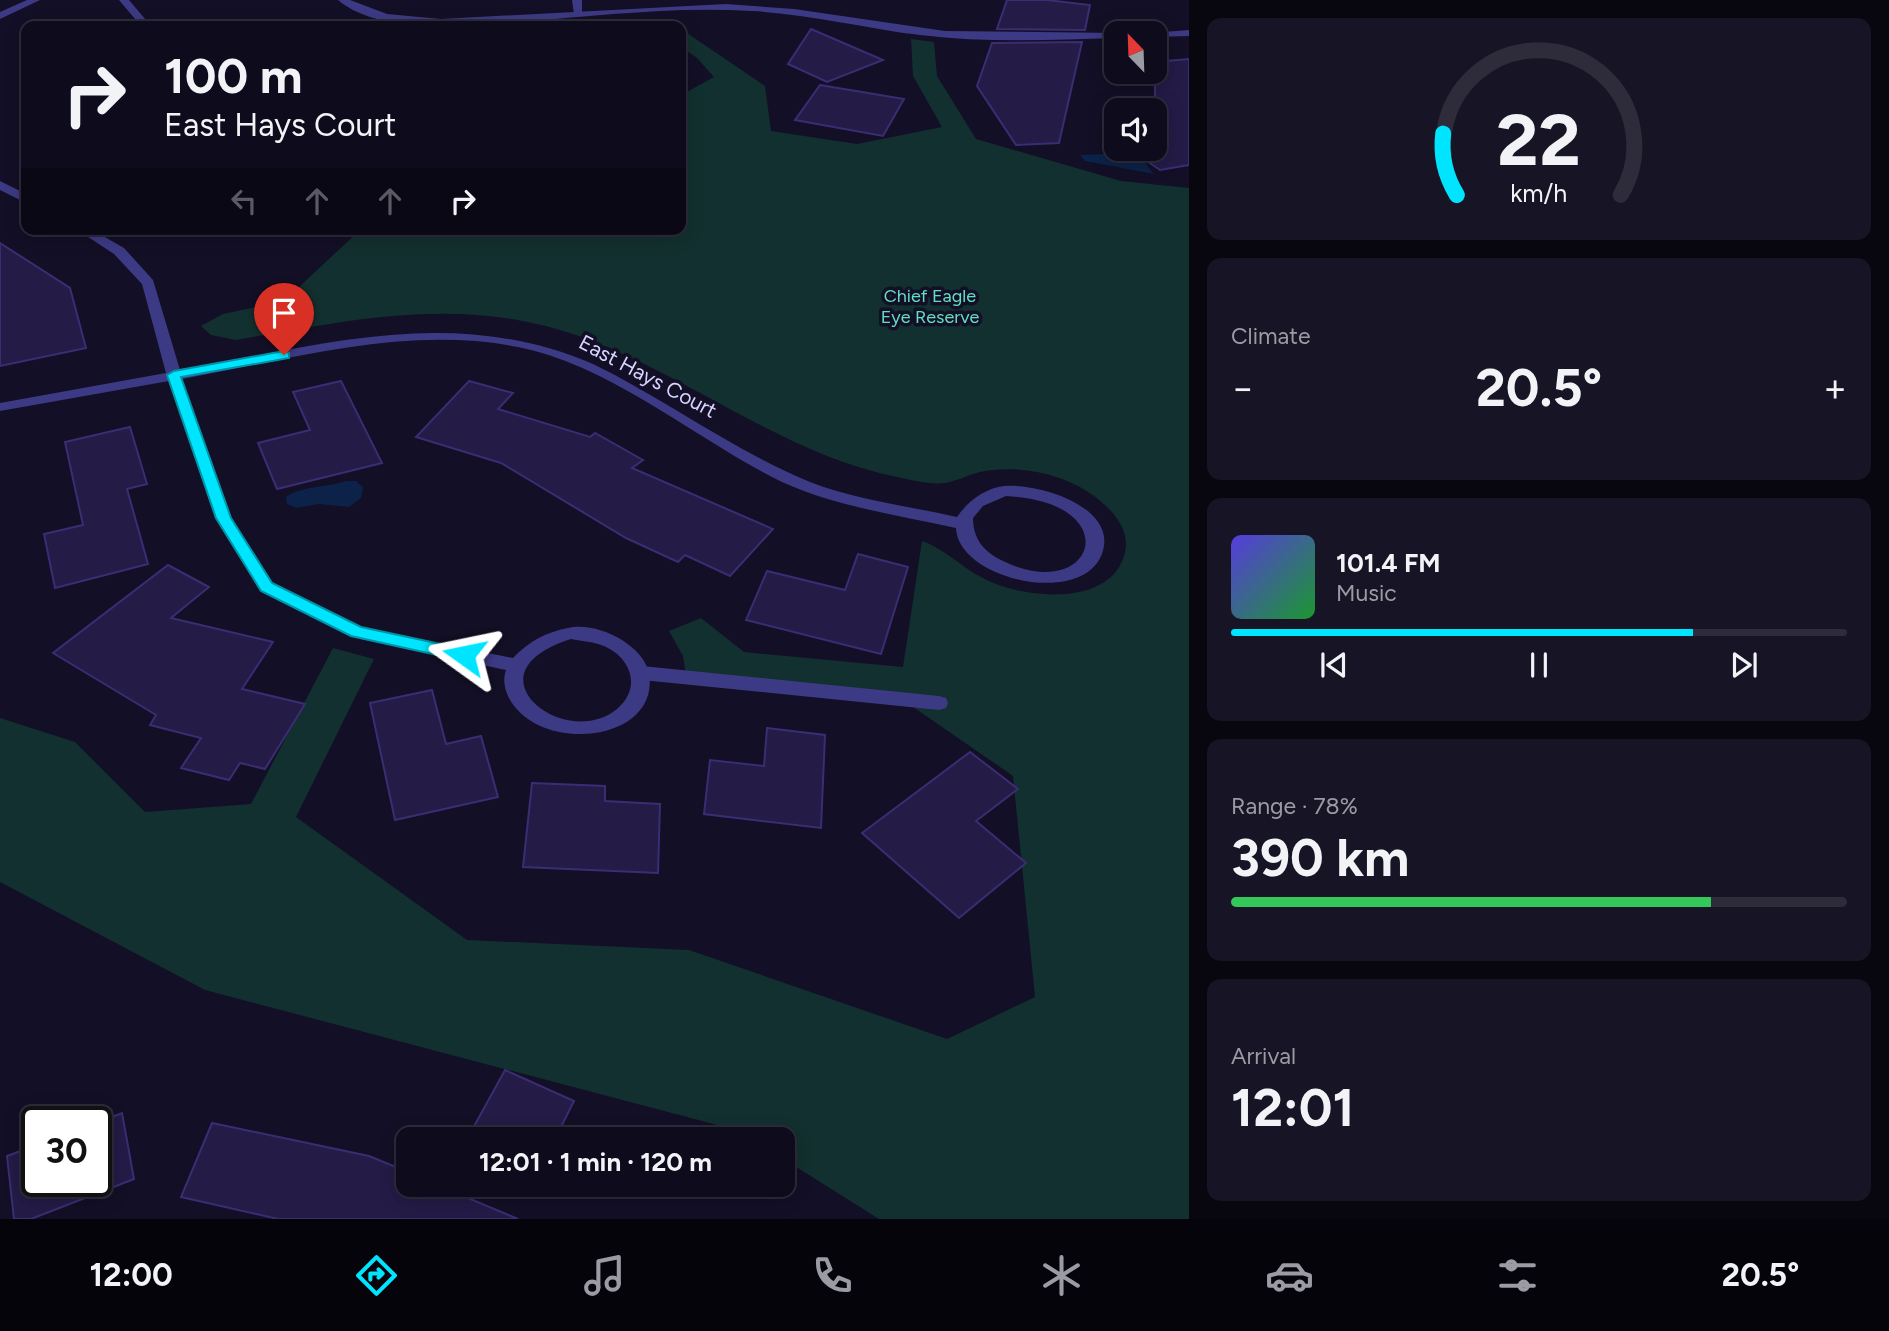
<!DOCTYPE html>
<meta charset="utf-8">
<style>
:root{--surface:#0e0b1c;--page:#171425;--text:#f1f3f6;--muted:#9b9ba3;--line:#2e2b3b;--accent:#00e5ff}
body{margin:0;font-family:Figtree,sans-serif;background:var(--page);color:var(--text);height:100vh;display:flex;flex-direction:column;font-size:26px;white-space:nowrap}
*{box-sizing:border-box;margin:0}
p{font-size:23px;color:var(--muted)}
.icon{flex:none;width:38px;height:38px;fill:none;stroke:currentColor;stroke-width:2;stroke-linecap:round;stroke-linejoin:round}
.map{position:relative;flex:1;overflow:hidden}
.panel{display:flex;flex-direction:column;gap:18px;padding:18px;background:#08060f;width:700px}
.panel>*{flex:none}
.guide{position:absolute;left:21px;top:21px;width:665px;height:214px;border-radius:14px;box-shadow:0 4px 18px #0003,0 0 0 2px var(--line);background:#0e0b1c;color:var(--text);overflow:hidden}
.needle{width:46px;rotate:337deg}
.buttons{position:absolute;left:1104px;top:21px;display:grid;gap:14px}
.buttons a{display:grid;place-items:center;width:63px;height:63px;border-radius:14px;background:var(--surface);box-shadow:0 4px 18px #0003,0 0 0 2px var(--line);font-size:35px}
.speed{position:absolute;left:21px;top:1106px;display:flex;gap:14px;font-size:35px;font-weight:700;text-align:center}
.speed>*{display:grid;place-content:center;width:91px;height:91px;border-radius:50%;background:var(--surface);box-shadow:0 4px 18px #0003,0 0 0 2px var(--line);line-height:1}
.speed .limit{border:4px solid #111;border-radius:10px;background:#fff;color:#111}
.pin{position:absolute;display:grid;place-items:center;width:60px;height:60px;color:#fff;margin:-72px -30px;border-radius:50% 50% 50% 0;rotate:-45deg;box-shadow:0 0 7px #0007}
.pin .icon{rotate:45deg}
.me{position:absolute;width:77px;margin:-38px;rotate:282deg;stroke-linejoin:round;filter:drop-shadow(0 0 5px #0008)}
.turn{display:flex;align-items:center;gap:24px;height:147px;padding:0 28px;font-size:32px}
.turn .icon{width:91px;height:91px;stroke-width:2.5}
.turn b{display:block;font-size:49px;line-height:60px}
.lanes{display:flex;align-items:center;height:66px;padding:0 28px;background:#0003;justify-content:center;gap:35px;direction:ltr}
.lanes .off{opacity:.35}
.big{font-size:52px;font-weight:700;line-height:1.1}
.panel .tile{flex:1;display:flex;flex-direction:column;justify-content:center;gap:10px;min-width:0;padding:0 24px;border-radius:14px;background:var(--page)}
.panel .dial{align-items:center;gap:0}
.dial svg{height:182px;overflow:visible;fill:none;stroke:var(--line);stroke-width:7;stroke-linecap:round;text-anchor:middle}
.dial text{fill:var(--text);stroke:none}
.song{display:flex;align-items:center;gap:21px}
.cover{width:84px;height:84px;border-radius:10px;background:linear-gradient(135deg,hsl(250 70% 55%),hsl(130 70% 35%))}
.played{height:7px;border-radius:4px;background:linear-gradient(90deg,var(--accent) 75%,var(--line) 75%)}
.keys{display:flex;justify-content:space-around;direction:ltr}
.heat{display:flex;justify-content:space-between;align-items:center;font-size:38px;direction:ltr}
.charge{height:10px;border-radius:5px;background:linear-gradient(90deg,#34c759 78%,var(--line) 0)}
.trip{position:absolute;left:396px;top:1127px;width:399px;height:70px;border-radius:14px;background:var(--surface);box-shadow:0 4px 18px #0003,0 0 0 2px var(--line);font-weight:700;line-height:70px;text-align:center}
.tab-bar{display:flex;height:112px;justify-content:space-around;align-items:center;background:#06040b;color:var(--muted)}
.tab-bar .icon{width:49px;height:49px}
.tab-bar .selected{color:var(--accent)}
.tab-bar b{font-size:32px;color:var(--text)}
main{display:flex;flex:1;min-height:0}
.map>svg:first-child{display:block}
.green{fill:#12302f}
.water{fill:#0c2248}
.building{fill:#241b47;stroke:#3b2d73;stroke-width:2}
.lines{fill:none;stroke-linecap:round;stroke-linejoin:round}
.service{fill:#3d3a85;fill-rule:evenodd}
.minor{fill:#3d3a85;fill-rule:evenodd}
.route{fill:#00e5ff;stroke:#0095a6;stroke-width:2}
.labels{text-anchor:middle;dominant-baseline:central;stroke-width:7;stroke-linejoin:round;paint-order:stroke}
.far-park-label{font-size:18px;fill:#5fe0c0;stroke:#130f26}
.street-label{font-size:21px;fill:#d9d4ff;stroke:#130f26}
</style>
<main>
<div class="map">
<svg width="1189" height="1219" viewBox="0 0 1189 1219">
<rect width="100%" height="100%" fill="#130f26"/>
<path class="green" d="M681,29L765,86L771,131L857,144L942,127L913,76L911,39L934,42L937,76L976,139L1121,181L1189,188V1219H879L782,1158V1139H752L740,1131L205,990L0,882V718L75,742L145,812L251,804L333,648L374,659L296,817L467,940L689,950L947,1039L1035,997L1013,776L903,700L686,675L683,656L669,631L701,618L744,652L903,667L922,541C947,550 964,570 989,581C1027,599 1113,607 1125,552C1129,536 1120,520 1109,509C1078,476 1023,463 980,472C968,475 957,481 945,483C931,485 911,480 897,477C759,449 652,341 512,319C419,304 328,324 236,340L211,335L201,326L223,314L284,301L361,229H431L469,235L506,229H681V95L714,77L697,58L681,47Z"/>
<g class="water">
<polygon points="1128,153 1132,158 1141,158 1154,174 1085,161 1080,155"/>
<path d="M346,481H356L363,487L361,498L349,507L319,504L296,508L287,504L286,497C303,485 326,488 346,481Z"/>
</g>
<g class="building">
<polygon points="1007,0 1047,0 1090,5 1085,30 997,29"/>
<polygon points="811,29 883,60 827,82 788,64"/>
<polygon points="1082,42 1059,143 1016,145 977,86 992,43"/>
<polygon points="1189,59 1189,165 1160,170 1144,159 1136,149 1155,149 1155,62"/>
<polygon points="820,85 904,99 883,136 795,120"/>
<polygon points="0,243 70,288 86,348 0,366"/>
<polygon points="341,381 382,463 277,489 258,443 310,430 293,392"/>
<polygon points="469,381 513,393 498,409 590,437 595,433 643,460 632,468 773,529 730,576 685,555 678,562 626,538 501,463 416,437"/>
<polygon points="130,427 147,484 127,489 148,564 55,588 44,534 83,525 65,442"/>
<polygon points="858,554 908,567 881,654 746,620 767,571 845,590"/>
<polygon points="168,565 209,587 171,618 273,642 242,689 305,704 265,769 240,763 229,780 181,768 201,738 150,725 156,715 53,653"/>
<polygon points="432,690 446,744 481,736 498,797 395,820 370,703"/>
<polygon points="767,728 825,735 821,828 704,814 710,760 764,766"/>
<polygon points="970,752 1018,789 976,821 1026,863 959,918 862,833"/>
<polygon points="532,783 605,786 605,801 660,804 658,873 523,867"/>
<polygon points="505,1070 574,1101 555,1139 467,1139"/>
<polygon points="122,1113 134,1179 31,1219 14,1219 7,1156 37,1145 37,1181 96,1181 96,1123"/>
<polygon points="212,1123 369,1156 408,1172 408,1185 437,1185 518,1219 278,1219 181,1197"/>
</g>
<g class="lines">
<g class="service">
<polygon points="572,0 582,0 582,16 574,14"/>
<polygon points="642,666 939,696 946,698 948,703 946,708 939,710 642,680 636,678 633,673 636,668"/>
</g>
<g class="minor">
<polygon points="27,0 40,0 0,19 0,12"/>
<polygon points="119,0 129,0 151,26 141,26"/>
<path d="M338,0H350L387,14L441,19L726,4L794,9L945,31L1120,33H1116V38C1051,40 985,43 920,35C864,28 809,14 752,11C674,6 596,16 519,22C468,26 379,35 338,0Z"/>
<polygon points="1189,30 1189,36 1155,37 1155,33 1151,33"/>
<polygon points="0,181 26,194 26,203 0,190"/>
<path d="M76,229H91L124,248L153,280L180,370C323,345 453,304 593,364C667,400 734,451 810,482C857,500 908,506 957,517C967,502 985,488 1004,486C1036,483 1110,504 1104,546C1094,610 958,582 956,528C898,515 837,507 782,482C698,441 611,365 518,347C407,325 292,359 182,379L231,518L273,583L361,627L513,658C528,642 546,632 568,628C596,621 643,644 649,673C661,744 536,755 508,696C504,687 503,679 506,670L351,637L261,591L215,518L169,381L0,411V403L166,373L142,284L114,254ZM1006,496C1130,502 1094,607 1001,560C983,551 973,538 973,518L983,506ZM571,639C580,641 589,641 598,644C629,653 644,686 617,709C565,752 463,673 571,639Z"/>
</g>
</g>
<polygon class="route" points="284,351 289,353 289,358 181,377 231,518 272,583 361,627 464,649 469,651 472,655 469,659 464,661 351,636 261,591 216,518 167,375 174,371"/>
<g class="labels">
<g class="far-park-label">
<text x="930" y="296">Chief Eagle<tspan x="930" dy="21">Eye Reserve</tspan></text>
</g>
<g class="street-label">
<text transform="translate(648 376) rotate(28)">East Hays Court</text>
</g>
</g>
</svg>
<div class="buttons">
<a><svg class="needle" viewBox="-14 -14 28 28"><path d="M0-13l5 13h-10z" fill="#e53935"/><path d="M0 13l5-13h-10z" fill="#9b9ba3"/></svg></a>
<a><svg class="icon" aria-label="sound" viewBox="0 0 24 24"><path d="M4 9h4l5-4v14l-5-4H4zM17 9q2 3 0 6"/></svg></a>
</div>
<div class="speed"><div class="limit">30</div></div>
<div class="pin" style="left:284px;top:355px;background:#d93025"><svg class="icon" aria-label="arrive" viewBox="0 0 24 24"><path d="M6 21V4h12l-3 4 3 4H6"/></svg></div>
<svg class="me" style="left:464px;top:655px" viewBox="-20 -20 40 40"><path d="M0-17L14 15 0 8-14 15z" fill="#00e5ff" stroke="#fff" stroke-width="4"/></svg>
<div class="trip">12:01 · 1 min · 120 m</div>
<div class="guide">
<div class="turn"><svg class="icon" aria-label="right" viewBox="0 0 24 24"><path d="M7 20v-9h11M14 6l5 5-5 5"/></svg><div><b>100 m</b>East Hays Court</div></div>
<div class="lanes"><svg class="icon off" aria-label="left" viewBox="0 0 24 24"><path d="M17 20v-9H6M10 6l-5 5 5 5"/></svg><svg class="icon off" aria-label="ahead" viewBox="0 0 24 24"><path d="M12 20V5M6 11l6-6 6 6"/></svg><svg class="icon off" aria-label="ahead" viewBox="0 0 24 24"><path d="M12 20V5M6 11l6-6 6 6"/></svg><svg class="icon" aria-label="right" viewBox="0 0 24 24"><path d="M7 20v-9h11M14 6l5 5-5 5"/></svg></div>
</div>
</div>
<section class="panel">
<div class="tile dial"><svg viewBox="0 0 100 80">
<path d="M14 69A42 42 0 1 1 86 69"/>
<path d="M14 69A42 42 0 0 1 8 42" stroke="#00e5ff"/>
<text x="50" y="56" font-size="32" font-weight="700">22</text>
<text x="50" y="72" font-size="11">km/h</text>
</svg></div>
<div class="tile"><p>Climate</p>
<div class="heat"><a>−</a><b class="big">20.5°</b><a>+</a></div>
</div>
<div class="tile">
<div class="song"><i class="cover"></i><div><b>101.4 FM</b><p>Music</p></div></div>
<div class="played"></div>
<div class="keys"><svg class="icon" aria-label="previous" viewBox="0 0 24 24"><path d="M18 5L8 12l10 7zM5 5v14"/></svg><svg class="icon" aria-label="pause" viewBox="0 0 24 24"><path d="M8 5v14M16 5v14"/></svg><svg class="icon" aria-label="next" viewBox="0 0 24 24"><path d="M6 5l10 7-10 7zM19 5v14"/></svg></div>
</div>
<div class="tile"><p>Range · 78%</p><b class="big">390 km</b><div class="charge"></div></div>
<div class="tile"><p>Arrival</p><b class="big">12:01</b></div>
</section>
</main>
<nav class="tab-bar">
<b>12:00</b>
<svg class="icon selected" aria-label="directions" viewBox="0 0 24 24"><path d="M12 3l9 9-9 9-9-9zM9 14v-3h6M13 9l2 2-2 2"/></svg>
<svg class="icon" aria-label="music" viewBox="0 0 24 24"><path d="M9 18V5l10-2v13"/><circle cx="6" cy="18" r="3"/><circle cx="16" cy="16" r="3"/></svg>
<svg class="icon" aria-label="phone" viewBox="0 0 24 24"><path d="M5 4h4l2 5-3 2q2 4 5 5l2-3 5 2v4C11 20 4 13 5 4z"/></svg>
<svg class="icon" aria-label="climate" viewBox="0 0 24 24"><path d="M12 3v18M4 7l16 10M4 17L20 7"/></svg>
<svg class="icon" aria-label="car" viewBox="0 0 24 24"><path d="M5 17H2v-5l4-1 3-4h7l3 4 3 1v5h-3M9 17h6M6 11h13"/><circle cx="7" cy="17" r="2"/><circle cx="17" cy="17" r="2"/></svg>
<svg class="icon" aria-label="filters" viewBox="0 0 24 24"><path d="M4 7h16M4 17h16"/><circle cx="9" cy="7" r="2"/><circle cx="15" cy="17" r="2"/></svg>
<b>20.5°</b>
</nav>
